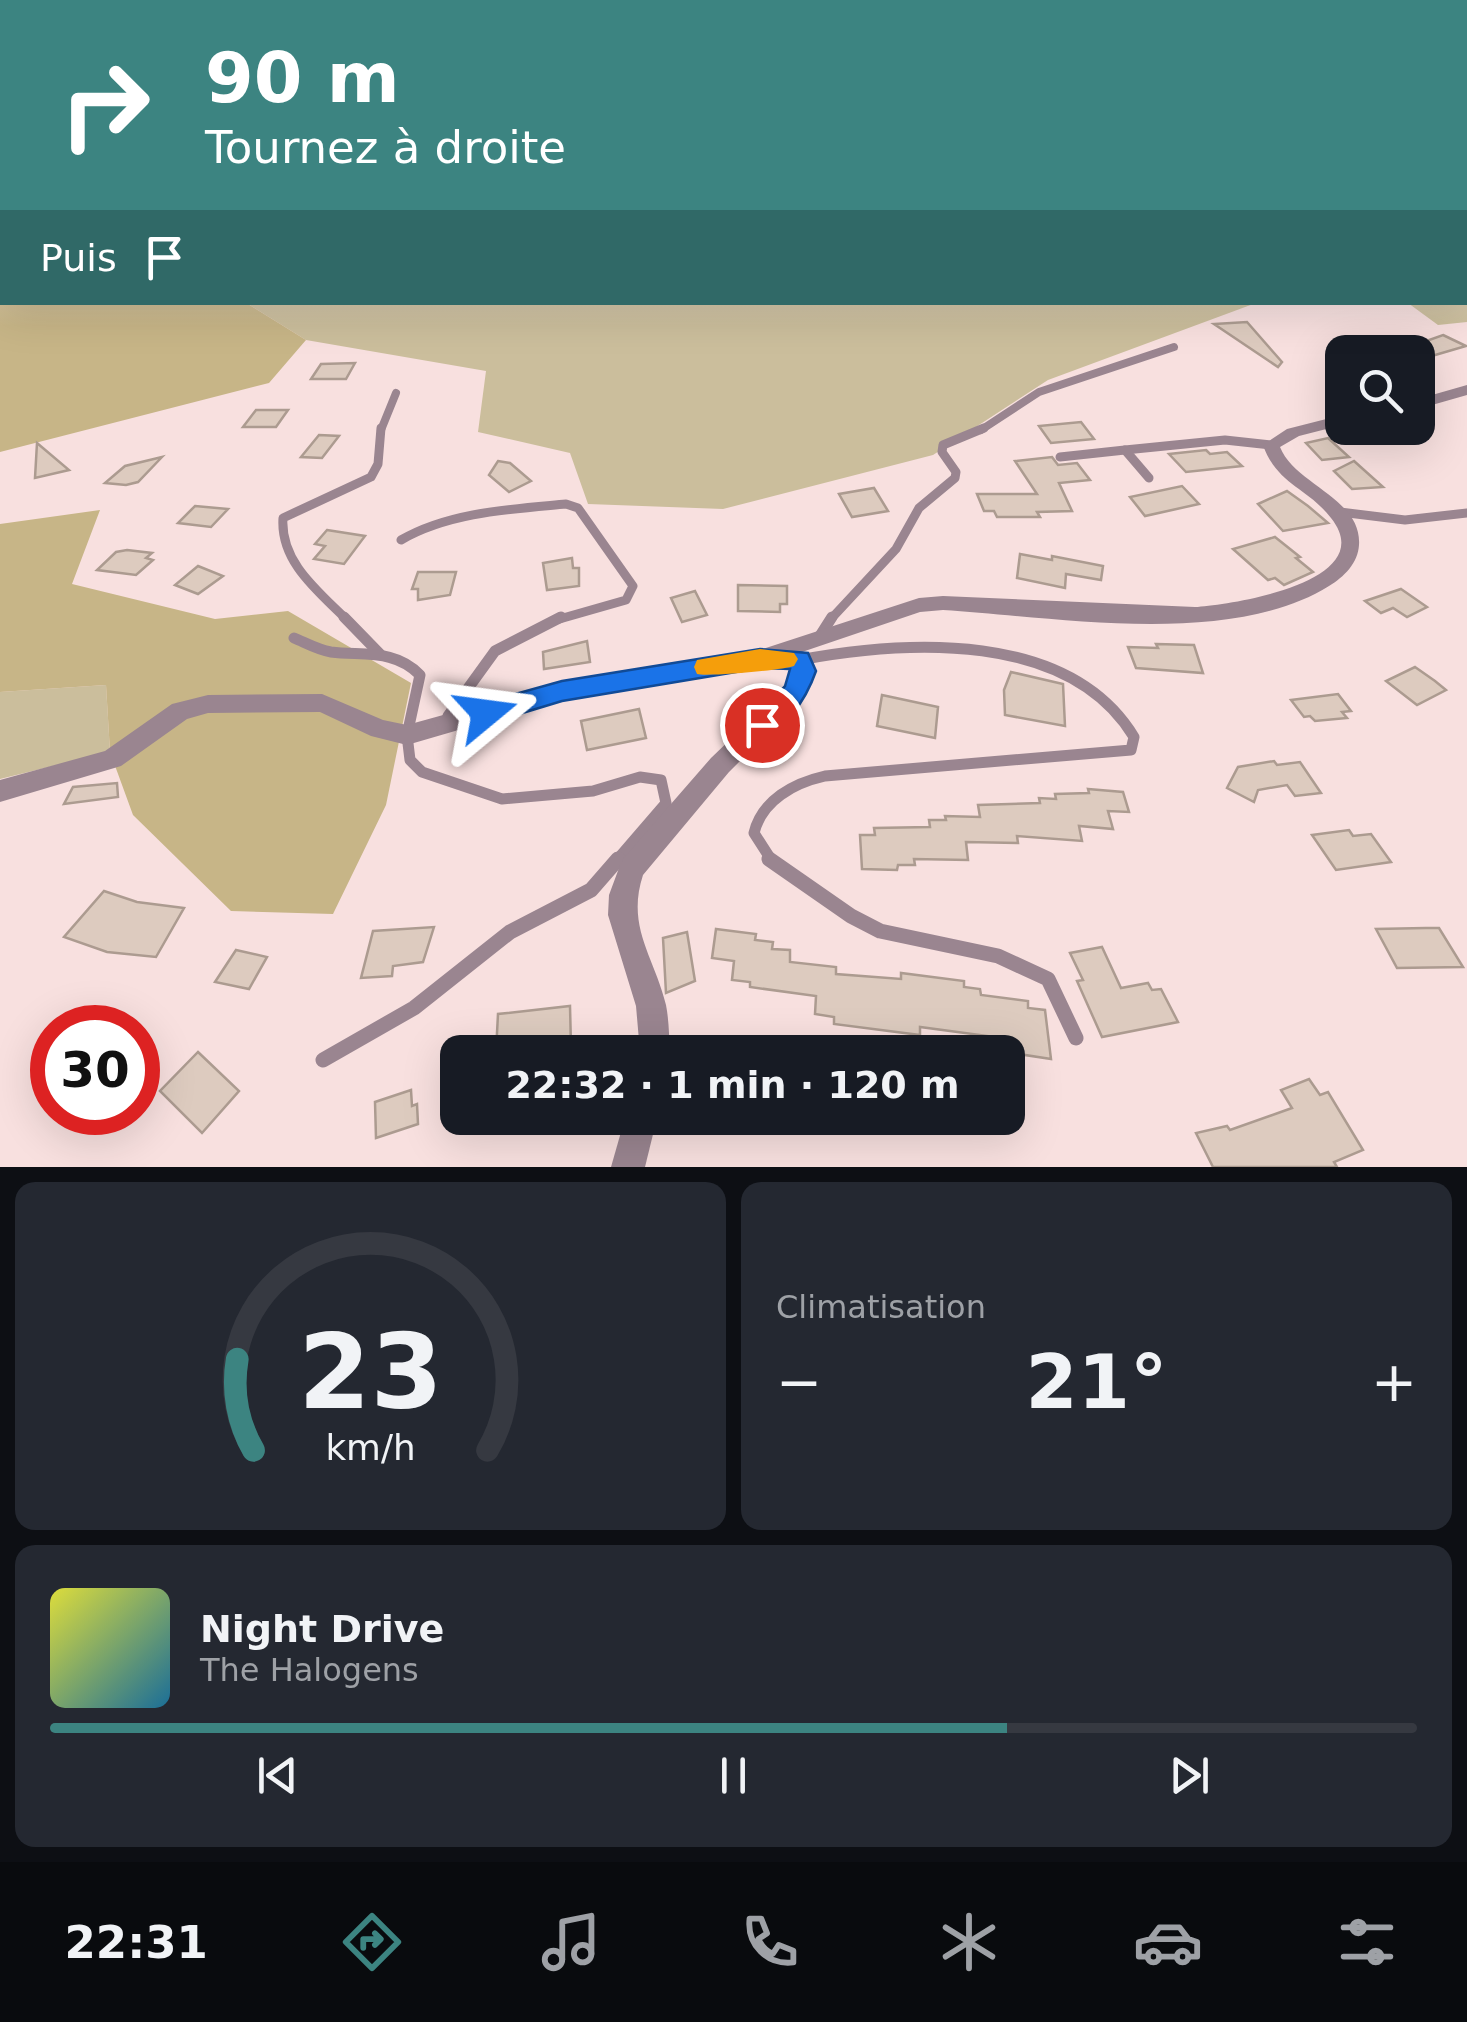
<!DOCTYPE html>
<html lang="fr">
<meta charset="utf-8">
<style>
:root{--surface:#171b24;--page:#242831;--text:#f1f3f6;--muted:#9ea1a6;--line:#363941;--accent:#3c8481}
body{margin:0;font-family:"DejaVu Sans",sans-serif;background:var(--page);color:var(--text);height:100vh;display:flex;flex-direction:column;font-size:38px;white-space:nowrap}
*{box-sizing:border-box;margin:0}
p{font-size:32px;color:var(--muted)}
.icon{flex:none;width:55px;height:55px;fill:none;stroke:currentColor;stroke-width:2;stroke-linecap:round;stroke-linejoin:round}
.map{position:relative;height:1167px;overflow:hidden}
.sheet{display:flex;flex-direction:column;gap:15px;padding:15px;background:#0d0f14;flex:1}
.sheet>*{flex:none}
.guide{position:absolute;left:0px;top:0px;width:1468px;height:305px;box-shadow:0 10px 40px #0002;background:#3c8481;color:#fff;overflow:hidden}
.buttons{position:absolute;left:1325px;top:335px;display:grid;gap:20px}
.buttons a{display:grid;place-items:center;width:110px;height:110px;border-radius:20px;background:var(--surface);box-shadow:0 10px 40px #0002;font-size:50px}
.speed{position:absolute;left:30px;top:1005px;display:flex;gap:20px;font-size:50px;font-weight:700;text-align:center}
.speed>*{display:grid;place-content:center;width:130px;height:130px;border-radius:50%;background:var(--surface);box-shadow:0 10px 40px #0002;line-height:1}
.speed .limit{border:15px solid #d22;background:#fff;color:#111}
.pin{position:absolute;display:grid;place-items:center;width:85px;height:85px;color:#fff;margin:-42px;border:5px solid #fff;border-radius:50%;box-shadow:0 2px 10px #0007}
.me{position:absolute;width:110px;margin:-55px;rotate:74deg;stroke-linejoin:round;filter:drop-shadow(0 0 8px #0008)}
.turn{display:flex;align-items:center;gap:35px;height:210px;padding:0 40px;font-size:45px}
.turn .icon{width:130px;height:130px;stroke-width:2.5}
.turn b{display:block;font-size:70px;line-height:85px}
.then{display:flex;align-items:center;height:95px;padding:0 40px;background:#0003;gap:20px;font-size:38px}
.big{font-size:75px;font-weight:700;line-height:1.1}
.sheet .widget{flex:1;display:flex;flex-direction:column;justify-content:center;gap:15px;min-width:0;padding:0 35px;border-radius:20px;background:var(--page)}
.sheet .dial{align-items:center;gap:0}
.dial svg{height:260px;overflow:visible;fill:none;stroke:var(--line);stroke-width:7;stroke-linecap:round;text-anchor:middle}
.dial text{fill:var(--text);stroke:none}
.song{display:flex;align-items:center;gap:30px}
.cover{width:120px;height:120px;border-radius:15px;background:linear-gradient(135deg,hsl(60 70% 55%),hsl(200 70% 35%))}
.played{height:10px;border-radius:5px;background:linear-gradient(90deg,var(--accent) 70%,var(--line) 70%)}
.keys{display:flex;justify-content:space-around;direction:ltr}
.heat{display:flex;justify-content:space-between;align-items:center;font-size:55px;direction:ltr}
.sheet .tiles{flex:1;display:grid;gap:15px;grid-template-columns:1fr 1fr}
.widget:last-child{grid-column:span 2}
.trip{position:absolute;left:440px;top:1035px;width:585px;height:100px;border-radius:20px;background:var(--surface);box-shadow:0 10px 40px #0002;font-weight:700;line-height:100px;text-align:center}
.tab-bar{display:flex;height:160px;justify-content:space-around;align-items:center;background:#090b0e;color:var(--muted)}
.tab-bar .icon{width:70px;height:70px}
.tab-bar .on{color:var(--accent)}
.tab-bar b{font-size:45px;color:var(--text)}
.map>svg:first-child{display:block}
.green{fill:#cbbe9c}
.forest{fill:#c7b587}
.building{fill:#ddcbbf;stroke:#ac9b90;stroke-width:2.5}
.lines{fill:none;stroke-linecap:round;stroke-linejoin:round}
.service-far3{stroke:#9a8590;stroke-width:8}
.service-far2{stroke:#9a8590;stroke-width:9}
.service-far1{stroke:#9a8590;stroke-width:11}
.service{stroke:#9a8590;stroke-width:15}
.minor{fill:#9a8590;fill-rule:evenodd}
.route{fill:#1a73e8;stroke:#114b97;stroke-width:2.5}
.slow{fill:#f59e0b}
</style>
<div class="map">
<svg width="1467" height="1167" viewBox="0 0 1467 1167">
<rect width="100%" height="100%" fill="#f8e0df"/>
<g class="green">
<polygon points="1467,221 1467,322 1438,325 1408,303 1465,302"/>
<polygon points="56,303 1256,303 1048,380 933,455 723,509 588,504 570,453 478,432 486,371 306,340 248,304"/>
<polygon points="106,685 110,752 0,779 0,692"/>
</g>
<g class="forest">
<polygon points="0,299 2,302 248,304 306,340 269,383 0,452"/>
<polygon points="100,510 72,584 215,619 288,611 411,683 386,805 333,914 231,911 133,815 110,752 106,685 0,692 0,524"/>
</g>
<g class="building">
<polygon points="1247,322 1282,362 1278,367 1214,324"/>
<polygon points="1443,335 1466,346 1418,360 1418,344"/>
<polygon points="355,363 346,379 311,379 321,364"/>
<polygon points="256,410 288,410 276,427 243,427"/>
<polygon points="1081,422 1094,439 1051,443 1039,426"/>
<polygon points="319,435 339,436 322,458 301,457"/>
<polygon points="1328,438 1349,457 1322,460 1306,443"/>
<polygon points="37,443 69,470 35,478"/>
<polygon points="1206,450 1210,454 1227,452 1242,466 1186,472 1169,454"/>
<polygon points="162,457 138,482 126,485 105,483 125,466"/>
<polygon points="1052,457 1058,465 1077,463 1090,480 1059,483 1072,511 1037,512 1040,517 997,517 994,511 984,511 977,494 1037,494 1015,461"/>
<polygon points="498,461 510,463 531,481 509,492 489,475"/>
<polygon points="1354,461 1383,487 1352,489 1334,471"/>
<polygon points="1182,486 1199,504 1145,516 1130,497"/>
<polygon points="874,488 888,511 852,517 839,494"/>
<polygon points="1287,491 1308,506 1328,523 1283,531 1258,504"/>
<polygon points="195,506 228,509 211,527 178,523"/>
<polygon points="327,530 365,536 344,564 314,559 325,546 315,544"/>
<polygon points="1275,537 1300,557 1296,558 1313,572 1284,585 1275,578 1268,580 1233,549"/>
<polygon points="127,550 152,553 146,558 153,560 136,575 97,570 116,552"/>
<polygon points="1020,554 1052,560 1052,556 1103,566 1101,580 1066,574 1065,588 1017,578"/>
<polygon points="572,558 573,568 579,568 579,586 547,590 543,563"/>
<polygon points="198,566 223,576 198,594 175,585"/>
<polygon points="418,572 456,572 450,595 418,600 418,589 412,589"/>
<polygon points="738,585 787,586 787,604 780,604 780,612 738,611"/>
<polygon points="1401,589 1427,607 1407,617 1393,608 1381,613 1365,601"/>
<polygon points="695,591 707,615 682,622 671,598"/>
<polygon points="587,641 590,662 544,669 543,652"/>
<polygon points="1156,644 1194,645 1203,673 1136,668 1128,647 1158,648"/>
<polygon points="1415,667 1435,681 1446,690 1417,705 1386,681"/>
<polygon points="1011,672 1063,684 1065,726 1005,715 1004,690"/>
<polygon points="1338,694 1351,711 1342,712 1347,718 1315,721 1310,716 1304,717 1291,700"/>
<polygon points="882,695 938,707 935,738 877,726"/>
<polygon points="639,709 646,738 587,750 581,721"/>
<polygon points="1274,761 1277,765 1300,762 1321,793 1295,796 1287,785 1258,790 1254,802 1227,788 1238,767"/>
<polygon points="117,783 118,797 64,804 73,787"/>
<polygon points="1088,789 1123,792 1129,812 1108,811 1113,829 1079,826 1082,841 1017,836 1018,843 966,842 968,860 914,859 915,865 898,865 897,870 862,869 860,835 875,835 874,828 930,827 929,820 946,820 945,816 980,817 978,805 1040,803 1039,798 1056,799 1055,794 1089,793"/>
<polygon points="1349,830 1353,836 1371,834 1391,862 1336,870 1312,835"/>
<polygon points="104,891 137,902 184,908 156,957 107,952 64,937"/>
<polygon points="434,927 423,962 393,966 392,976 361,978 373,931"/>
<polygon points="1426,928 1439,928 1463,967 1397,968 1376,929"/>
<polygon points="716,929 756,934 755,940 773,942 772,949 790,950 790,962 836,967 836,974 901,979 901,973 964,981 964,987 980,989 981,995 1028,1001 1028,1008 1045,1010 1051,1059 1012,1053 1010,1039 920,1027 920,1035 834,1024 834,1017 815,1014 816,996 750,987 750,982 732,980 734,961 712,958"/>
<polygon points="687,932 695,981 666,993 663,938"/>
<polygon points="1102,947 1121,988 1148,983 1152,990 1161,989 1178,1022 1102,1037 1077,981 1083,980 1070,953"/>
<polygon points="236,950 267,957 249,989 215,982"/>
<polygon points="570,1006 571,1047 496,1052 498,1014"/>
<polygon points="198,1052 239,1091 202,1133 160,1091"/>
<polygon points="1309,1079 1320,1095 1328,1092 1363,1150 1334,1162 1337,1167 1213,1167 1196,1133 1227,1126 1230,1130 1292,1108 1281,1090"/>
<polygon points="411,1090 412,1106 417,1104 418,1124 376,1138 375,1102"/>
</g>
<g class="lines">
<g class="service-far3">
<polyline points="381,430 396,393"/>
<polyline points="981,430 1039,392 1174,347"/>
</g>
<g class="service-far2">
<polyline points="1060,457 1125,450"/>
<polyline points="1149,478 1125,450 1225,440 1271,445"/>
<polyline points="1340,512 1405,520 1467,513"/>
<path d="M401,540C449,512 512,509 566,504L578,508L633,586L626,600L556,620"/>
<path d="M347,620C318,591 280,562 283,518L371,477L378,464L381,428"/>
<polyline points="830,620 896,549 919,508 955,478 956,472 942,452 943,445 984,428"/>
</g>
<g class="service-far1">
<polyline points="344,617 380,654"/>
<path d="M294,638C306,643 318,650 331,652C364,656 395,649 420,675L407,735L410,760L422,772L502,799L593,791L640,777L661,780L666,803L616,861"/>
<polyline points="818,639 832,617"/>
<polyline points="447,723 448,716 495,651 561,617"/>
<path d="M772,861L754,833C762,800 794,783 825,776L1131,750L1134,737C1069,630 906,640 799,660"/>
</g>
<g class="service">
<polyline points="769,859 851,916 880,931 998,956 1048,979 1076,1038"/>
<polyline points="323,1060 414,1008 510,932 591,890 618,859"/>
</g>
<g class="minor">
<rect x="1465" y="204" width="2" height="6"/>
<polygon points="1467,385 1467,395 1418,409 1418,399"/>
<path d="M1342,415V425L1299,436L1280,447C1295,485 1362,498 1359,545C1358,563 1344,577 1329,586C1230,648 1055,617 943,610L920,612L802,652L807,654L815,671L803,698L729,772L643,875C626,927 654,956 666,1005C669,1020 669,1037 670,1052H640L636,1006L608,915L609,895L619,868L623,859L711,758L786,686L792,668L764,665L562,700L407,745L371,736L320,712L208,713L187,719L121,766L0,802V780L105,751L172,704L208,695L322,694L383,720L407,725L562,682L760,650L919,598L943,596L1195,607C1230,605 1382,582 1331,518C1308,488 1277,485 1263,445L1287,429Z"/>
<polygon points="625,1118 657,1118 645,1167 611,1167"/>
</g>
</g>
<linearGradient id="sky" x2="0" y2="1"><stop stop-color="#9db4e4"/><stop offset="0.5" stop-color="#fcf1f1"/><stop offset="1" stop-color="#fcf1f1" stop-opacity="0"/></linearGradient>
<rect width="1467" height="326" fill="url(#sky)"/>
<path class="route" d="M760,649L808,653L816,671C808,694 782,742 753,732L749,725L785,686L790,669L760,668L562,701L486,724L476,721L473,713L476,705L562,681Z"/>
<path class="slow" d="M760,649L794,653L798,659L794,666C784,670 706,677 697,674L694,667L697,660Z"/>
</svg>
<div class="buttons">
<a><svg class="icon" aria-label="search" viewBox="0 0 24 24"><circle cx="10" cy="10" r="6"/><path d="M15 15l6 6"/></svg></a>
</div>
<div class="speed"><div class="limit">30</div></div>
<div class="pin" style="left:762px;top:725px;background:#d93025"><svg class="icon" aria-label="arrive" viewBox="0 0 24 24"><path d="M6 21V4h12l-3 4 3 4H6"/></svg></div>
<svg class="me" style="left:486px;top:713px" viewBox="-20 -20 40 40"><path d="M0-17L14 15 0 8-14 15z" fill="#1a73e8" stroke="#fff" stroke-width="4"/></svg>
<div class="trip">22:32 · 1 min · 120 m</div>
<div class="guide">
<div class="turn"><svg class="icon" aria-label="right" viewBox="0 0 24 24"><path d="M7 20v-9h11M14 6l5 5-5 5"/></svg><div><b>90 m</b>Tournez à droite</div></div>
<div class="then">Puis<svg class="icon" aria-label="arrive" viewBox="0 0 24 24"><path d="M6 21V4h12l-3 4 3 4H6"/></svg></div>
</div>
</div>
<section class="sheet">
<div class="tiles">
<div class="widget dial"><svg viewBox="0 0 100 80">
<path d="M14 69A42 42 0 1 1 86 69"/>
<path d="M14 69A42 42 0 0 1 9 41" stroke="#3c8481"/>
<text x="50" y="56" font-size="32" font-weight="700">23</text>
<text x="50" y="72" font-size="11">km/h</text>
</svg></div>
<div class="widget"><p>Climatisation</p>
<div class="heat"><a>−</a><b class="big">21°</b><a>+</a></div>
</div>
<div class="widget">
<div class="song"><i class="cover"></i><div><b>Night Drive</b><p>The Halogens</p></div></div>
<div class="played"></div>
<div class="keys"><svg class="icon" aria-label="previous" viewBox="0 0 24 24"><path d="M18 5L8 12l10 7zM5 5v14"/></svg><svg class="icon" aria-label="pause" viewBox="0 0 24 24"><path d="M8 5v14M16 5v14"/></svg><svg class="icon" aria-label="next" viewBox="0 0 24 24"><path d="M6 5l10 7-10 7zM19 5v14"/></svg></div>
</div>
</div>
</section>
<nav class="tab-bar">
<b>22:31</b>
<svg class="icon on" aria-label="directions" viewBox="0 0 24 24"><path d="M12 3l9 9-9 9-9-9zM9 14v-3h6M13 9l2 2-2 2"/></svg>
<svg class="icon" aria-label="music" viewBox="0 0 24 24"><path d="M9 18V5l10-2v13"/><circle cx="6" cy="18" r="3"/><circle cx="16" cy="16" r="3"/></svg>
<svg class="icon" aria-label="phone" viewBox="0 0 24 24"><path d="M5 4h4l2 5-3 2q2 4 5 5l2-3 5 2v4C11 20 4 13 5 4z"/></svg>
<svg class="icon" aria-label="climate" viewBox="0 0 24 24"><path d="M12 3v18M4 7l16 10M4 17L20 7"/></svg>
<svg class="icon" aria-label="car" viewBox="0 0 24 24"><path d="M5 17H2v-5l4-1 3-4h7l3 4 3 1v5h-3M9 17h6M6 11h13"/><circle cx="7" cy="17" r="2"/><circle cx="17" cy="17" r="2"/></svg>
<svg class="icon" aria-label="filters" viewBox="0 0 24 24"><path d="M4 7h16M4 17h16"/><circle cx="9" cy="7" r="2"/><circle cx="15" cy="17" r="2"/></svg>
</nav>
